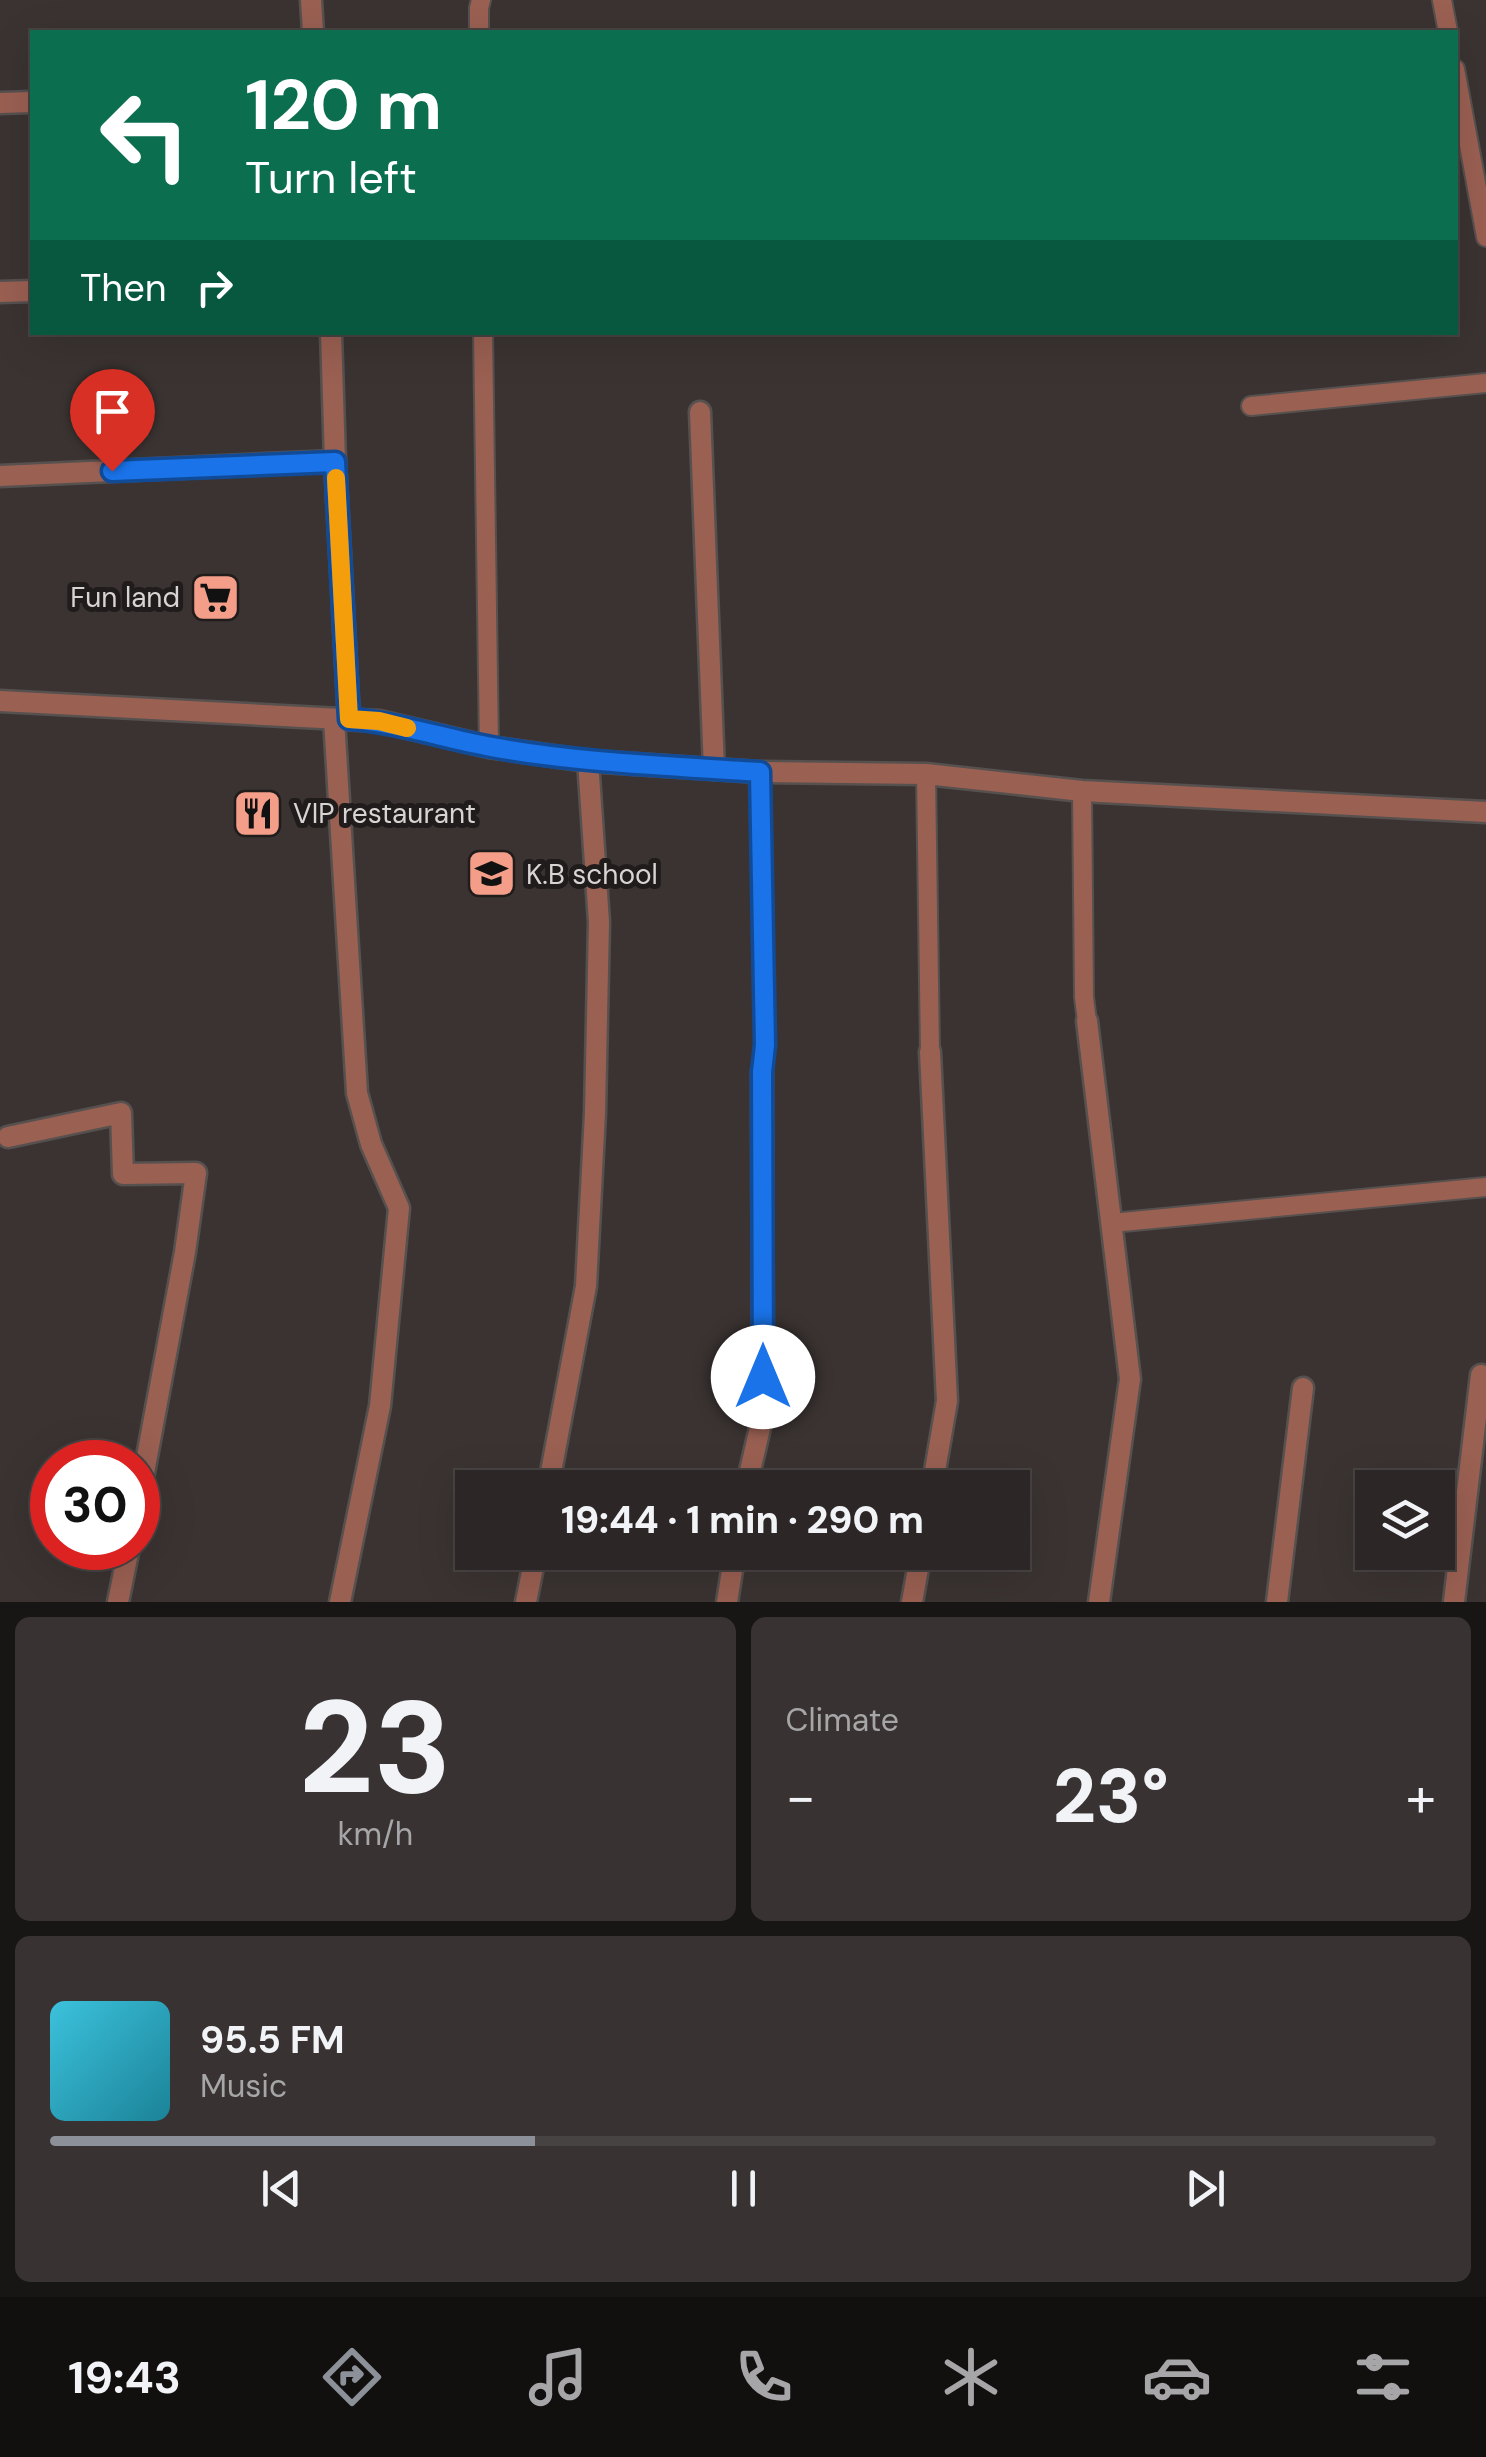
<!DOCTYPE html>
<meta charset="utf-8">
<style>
:root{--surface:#2c2626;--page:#383232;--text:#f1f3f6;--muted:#a6a5a7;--line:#484343;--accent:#8c9099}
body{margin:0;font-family:"DM Sans",sans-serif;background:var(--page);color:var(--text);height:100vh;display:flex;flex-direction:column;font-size:38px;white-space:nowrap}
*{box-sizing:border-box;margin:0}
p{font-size:32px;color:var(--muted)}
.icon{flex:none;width:55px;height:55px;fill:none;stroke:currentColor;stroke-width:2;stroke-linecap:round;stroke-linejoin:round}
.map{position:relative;height:1602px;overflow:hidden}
.details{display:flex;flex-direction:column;gap:15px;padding:15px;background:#181515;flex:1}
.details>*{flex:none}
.top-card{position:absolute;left:30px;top:30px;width:1428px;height:305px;border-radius:0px;box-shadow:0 10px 40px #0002,0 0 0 2px var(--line);background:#0b6e4f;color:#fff;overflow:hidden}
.buttons{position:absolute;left:1355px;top:1470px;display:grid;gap:20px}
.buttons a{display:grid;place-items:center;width:100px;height:100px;border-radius:0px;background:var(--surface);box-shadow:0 10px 40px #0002,0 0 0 2px var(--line);font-size:50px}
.speed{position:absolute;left:30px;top:1440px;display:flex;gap:20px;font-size:50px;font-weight:700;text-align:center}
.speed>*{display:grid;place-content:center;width:130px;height:130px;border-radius:50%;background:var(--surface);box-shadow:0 10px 40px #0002,0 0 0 2px var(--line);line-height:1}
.speed .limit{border:15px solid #d22;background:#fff;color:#111}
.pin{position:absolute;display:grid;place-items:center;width:85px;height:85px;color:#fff;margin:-102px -42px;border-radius:50% 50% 50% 0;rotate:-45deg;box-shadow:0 0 10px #0007}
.pin .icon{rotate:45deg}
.me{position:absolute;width:110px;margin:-55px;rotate:0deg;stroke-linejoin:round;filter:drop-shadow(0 0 8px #0008)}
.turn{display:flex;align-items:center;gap:35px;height:210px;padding:0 50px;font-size:45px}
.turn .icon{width:130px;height:130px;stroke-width:2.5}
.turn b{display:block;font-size:70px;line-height:85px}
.then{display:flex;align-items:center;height:95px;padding:0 50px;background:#0003;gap:20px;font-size:38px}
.big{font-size:75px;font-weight:800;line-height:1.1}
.details .widget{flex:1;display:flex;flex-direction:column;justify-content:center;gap:15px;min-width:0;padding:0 35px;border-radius:15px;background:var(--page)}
.details .dial{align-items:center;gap:0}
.dial b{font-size:130px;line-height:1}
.song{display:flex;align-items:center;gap:30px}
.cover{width:120px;height:120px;border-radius:15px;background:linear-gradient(135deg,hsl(190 70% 55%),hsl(190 70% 35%))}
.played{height:10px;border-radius:5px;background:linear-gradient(90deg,var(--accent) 35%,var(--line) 35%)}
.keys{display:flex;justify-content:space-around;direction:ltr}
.heat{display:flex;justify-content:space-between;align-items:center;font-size:55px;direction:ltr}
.details .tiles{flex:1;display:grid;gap:15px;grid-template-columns:1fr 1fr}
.widget:last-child{grid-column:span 2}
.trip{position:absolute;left:455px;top:1470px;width:575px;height:100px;border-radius:0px;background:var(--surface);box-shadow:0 10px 40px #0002,0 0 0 2px var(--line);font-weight:800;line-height:100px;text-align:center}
.tab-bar{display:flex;height:160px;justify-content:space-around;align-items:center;background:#120f0f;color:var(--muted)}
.tab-bar .icon{width:70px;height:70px}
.tab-bar .active{color:var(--accent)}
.tab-bar b{font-size:45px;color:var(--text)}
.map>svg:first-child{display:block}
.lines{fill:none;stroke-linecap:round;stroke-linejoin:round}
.service-casing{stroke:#56504f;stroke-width:22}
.minor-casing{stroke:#56504f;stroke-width:25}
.service{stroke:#9a6052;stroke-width:18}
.minor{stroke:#9a6052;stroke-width:20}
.route-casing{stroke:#114b97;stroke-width:25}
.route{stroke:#1a73e8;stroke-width:18}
.slow{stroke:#f59e0b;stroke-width:18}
.labels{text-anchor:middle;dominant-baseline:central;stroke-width:10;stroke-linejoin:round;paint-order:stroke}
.poi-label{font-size:28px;fill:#d8d4d3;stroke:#1f1c1b;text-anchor:start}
</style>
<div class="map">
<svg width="1486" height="1602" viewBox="0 0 1486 1602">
<rect width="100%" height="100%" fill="#3a3332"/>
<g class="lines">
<defs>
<g id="service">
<polyline points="1442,0 1448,32"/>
<polyline points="479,32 479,8 481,0"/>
<polyline points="1455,69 1486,237"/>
<polyline points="483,332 489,747"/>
<polyline points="1251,406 1486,383"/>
<polyline points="759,772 765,1045 762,1072"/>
<polyline points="926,774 930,1052"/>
<polyline points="1082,791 1084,997 1087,1021"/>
<polyline points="1112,1223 1486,1187"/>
</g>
<g id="minor">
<polyline points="311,0 313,32"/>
<polyline points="0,103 32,102"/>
<polyline points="0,292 32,291"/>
<polyline points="331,332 335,461 349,719"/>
<polyline points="700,412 714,769"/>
<polyline points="0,476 335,461"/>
<polyline points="0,701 379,721 489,747 588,761 759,772 926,774 1082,791 1486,812"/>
<polyline points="334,719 357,1093 371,1144 399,1208 380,1406 340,1602"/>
<polyline points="1087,1021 1130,1379 1099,1602"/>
<polyline points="930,1052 947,1401 932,1488"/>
<polyline points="8,1137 121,1113 123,1174 196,1173 185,1252 138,1505"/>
<polyline points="548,1488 586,1286 595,1113 599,922 588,761"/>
<polyline points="746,1488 763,1415 762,1072"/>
<polyline points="118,1602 129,1548"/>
<polyline points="526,1602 536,1552"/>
<polyline points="727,1602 735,1552"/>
<polyline points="912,1602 921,1552"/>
<polyline points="1277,1602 1303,1388"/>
<polyline points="1454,1602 1481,1375"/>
</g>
</defs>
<use href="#service" class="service-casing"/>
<use href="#minor" class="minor-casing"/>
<use href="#service" class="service"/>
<use href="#minor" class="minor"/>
</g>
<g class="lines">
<defs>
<path id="route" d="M112,471L335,462L349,719C398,722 444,739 492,747C580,763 670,766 760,772L765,1045L762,1072L763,1377"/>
</defs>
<use href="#route" class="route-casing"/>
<use href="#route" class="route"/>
<polyline class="slow" points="336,478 349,719 379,721 407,728"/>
</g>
<defs>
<symbol id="supermarket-square" viewBox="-11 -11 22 22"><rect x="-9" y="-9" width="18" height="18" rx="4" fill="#f49e8a" stroke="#1f1c1b"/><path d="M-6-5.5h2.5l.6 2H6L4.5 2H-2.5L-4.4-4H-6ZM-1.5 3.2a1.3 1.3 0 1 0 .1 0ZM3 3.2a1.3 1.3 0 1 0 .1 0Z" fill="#111"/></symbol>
<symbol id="restaurant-square" viewBox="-11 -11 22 22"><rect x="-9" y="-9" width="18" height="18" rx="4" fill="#f49e8a" stroke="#1f1c1b"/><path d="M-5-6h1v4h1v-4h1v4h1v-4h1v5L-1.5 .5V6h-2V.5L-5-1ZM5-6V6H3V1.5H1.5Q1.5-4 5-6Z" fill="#111"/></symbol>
<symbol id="school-square" viewBox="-11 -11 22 22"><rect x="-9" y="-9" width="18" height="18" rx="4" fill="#f49e8a" stroke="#1f1c1b"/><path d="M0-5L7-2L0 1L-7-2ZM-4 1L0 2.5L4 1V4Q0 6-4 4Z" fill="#111"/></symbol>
</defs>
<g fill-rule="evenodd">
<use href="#supermarket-square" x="188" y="570" width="55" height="55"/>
<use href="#restaurant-square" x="230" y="786" width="55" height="55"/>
<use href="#school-square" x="464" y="846" width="55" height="55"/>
</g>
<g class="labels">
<g class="poi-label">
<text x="180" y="597" text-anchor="end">Fun land</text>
<text x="293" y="813">VIP restaurant</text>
<text x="526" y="874">K.B school</text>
</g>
</g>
</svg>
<div class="buttons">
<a><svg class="icon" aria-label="layers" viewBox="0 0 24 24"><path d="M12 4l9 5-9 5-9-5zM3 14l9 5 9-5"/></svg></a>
</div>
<div class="speed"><div class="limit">30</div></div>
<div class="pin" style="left:112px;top:471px;background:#d93025"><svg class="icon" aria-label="arrive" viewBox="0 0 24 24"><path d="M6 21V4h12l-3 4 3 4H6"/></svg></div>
<svg class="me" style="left:763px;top:1377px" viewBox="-20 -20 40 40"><circle r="19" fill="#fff"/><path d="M0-13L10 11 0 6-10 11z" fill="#1a73e8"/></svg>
<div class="trip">19:44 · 1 min · 290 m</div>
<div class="top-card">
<div class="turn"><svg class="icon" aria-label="left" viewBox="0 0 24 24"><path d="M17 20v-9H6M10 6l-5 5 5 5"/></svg><div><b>120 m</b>Turn left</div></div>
<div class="then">Then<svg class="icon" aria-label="right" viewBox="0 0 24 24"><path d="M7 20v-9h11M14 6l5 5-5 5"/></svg></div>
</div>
</div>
<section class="details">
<div class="tiles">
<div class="widget dial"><b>23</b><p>km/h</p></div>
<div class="widget"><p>Climate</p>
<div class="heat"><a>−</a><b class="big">23°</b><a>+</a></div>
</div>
<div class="widget">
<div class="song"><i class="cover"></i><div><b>95.5 FM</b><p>Music</p></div></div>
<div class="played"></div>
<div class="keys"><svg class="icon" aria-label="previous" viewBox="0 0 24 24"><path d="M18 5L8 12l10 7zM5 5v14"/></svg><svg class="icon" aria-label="pause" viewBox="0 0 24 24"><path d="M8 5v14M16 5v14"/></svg><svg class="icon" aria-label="next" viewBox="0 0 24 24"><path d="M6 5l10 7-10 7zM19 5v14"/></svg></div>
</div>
</div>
</section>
<nav class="tab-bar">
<b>19:43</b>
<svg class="icon active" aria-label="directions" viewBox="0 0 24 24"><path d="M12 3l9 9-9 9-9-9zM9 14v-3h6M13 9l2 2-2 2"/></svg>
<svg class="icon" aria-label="music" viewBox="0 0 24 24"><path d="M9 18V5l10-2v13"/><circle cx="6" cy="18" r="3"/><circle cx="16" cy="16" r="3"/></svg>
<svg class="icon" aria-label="phone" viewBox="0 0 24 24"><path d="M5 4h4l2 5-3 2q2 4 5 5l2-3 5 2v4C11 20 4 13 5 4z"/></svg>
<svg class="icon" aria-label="climate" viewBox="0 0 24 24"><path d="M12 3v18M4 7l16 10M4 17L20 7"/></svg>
<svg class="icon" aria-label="car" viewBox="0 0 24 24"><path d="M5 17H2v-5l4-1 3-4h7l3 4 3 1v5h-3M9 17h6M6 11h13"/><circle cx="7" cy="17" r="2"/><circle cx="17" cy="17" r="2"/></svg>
<svg class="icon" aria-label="filters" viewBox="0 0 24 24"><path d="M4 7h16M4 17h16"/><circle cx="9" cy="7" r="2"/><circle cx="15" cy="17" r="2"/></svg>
</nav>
